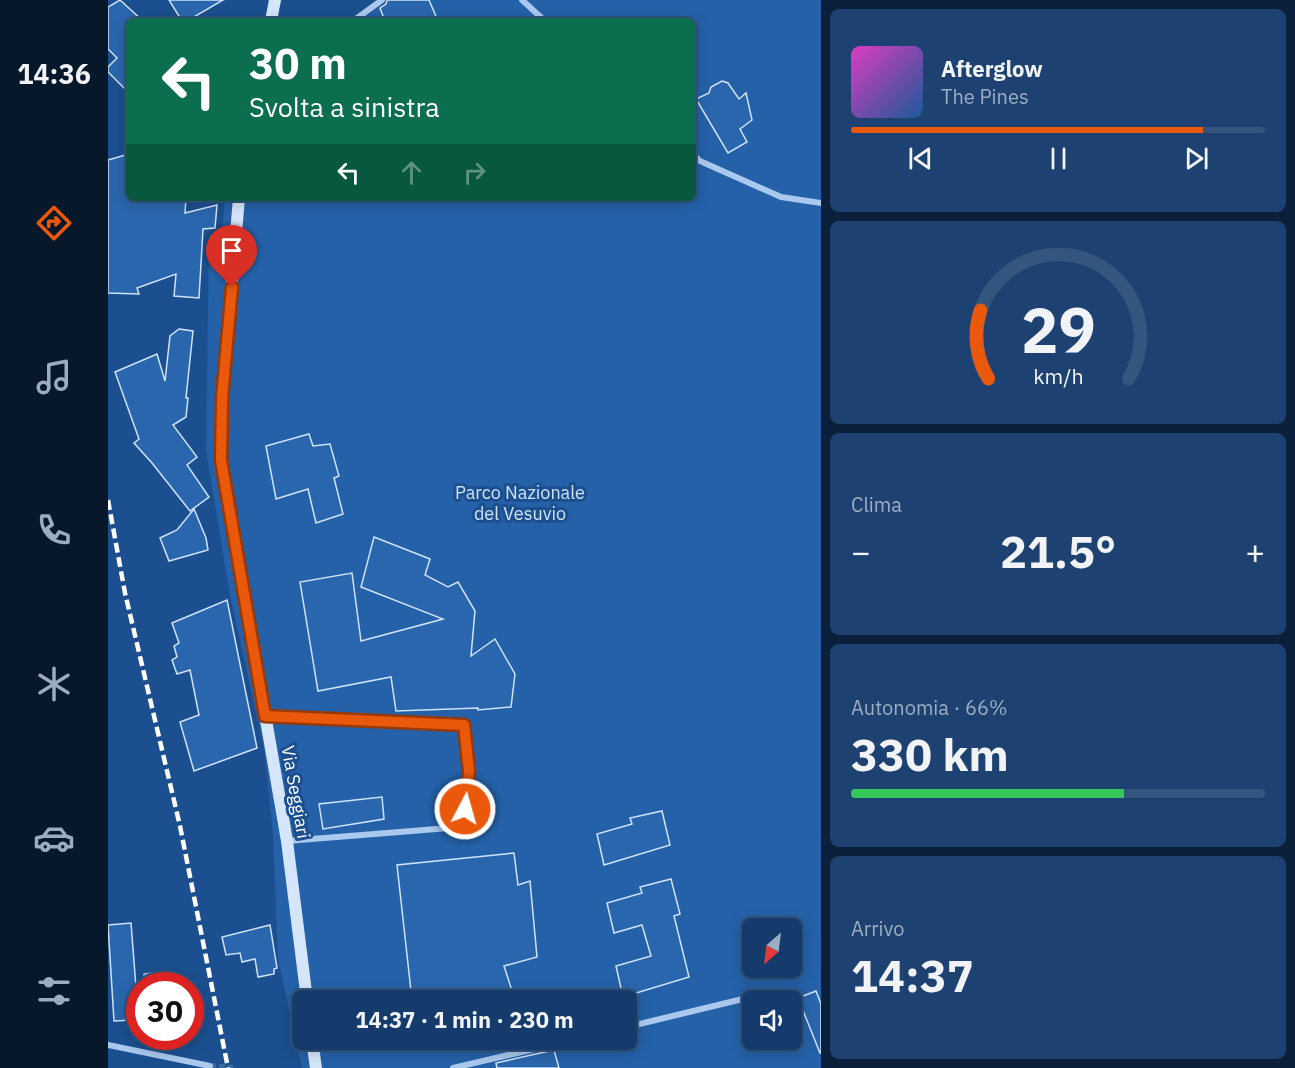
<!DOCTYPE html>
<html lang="it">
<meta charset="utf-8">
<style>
:root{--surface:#143b6b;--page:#1d4271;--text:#f1f3f6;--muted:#9dadc1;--line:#33557e;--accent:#ea580c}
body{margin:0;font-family:"IBM Plex Sans",sans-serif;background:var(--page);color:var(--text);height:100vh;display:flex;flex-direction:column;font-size:22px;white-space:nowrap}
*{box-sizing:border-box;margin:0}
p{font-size:20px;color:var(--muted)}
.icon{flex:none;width:33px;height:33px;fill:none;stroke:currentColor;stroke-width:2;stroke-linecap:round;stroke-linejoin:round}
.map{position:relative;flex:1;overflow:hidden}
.drawer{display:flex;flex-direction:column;gap:9px;padding:9px;background:#0b203b;width:474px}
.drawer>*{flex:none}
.guide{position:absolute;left:18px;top:18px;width:570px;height:183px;border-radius:9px;box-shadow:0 3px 15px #0003,0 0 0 2px var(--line);background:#0b6e4f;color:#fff;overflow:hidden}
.needle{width:39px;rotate:208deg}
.controls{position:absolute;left:634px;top:918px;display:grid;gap:12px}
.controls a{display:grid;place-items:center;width:60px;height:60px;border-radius:9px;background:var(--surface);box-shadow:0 3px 15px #0003,0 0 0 2px var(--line);font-size:30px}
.speed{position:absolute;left:18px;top:972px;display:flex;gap:12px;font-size:30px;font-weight:700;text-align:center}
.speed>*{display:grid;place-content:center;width:78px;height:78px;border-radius:50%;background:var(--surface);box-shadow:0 3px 15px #0003,0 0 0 2px var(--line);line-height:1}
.speed .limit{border:9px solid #d22;background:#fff;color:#111}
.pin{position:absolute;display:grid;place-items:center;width:51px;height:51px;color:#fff;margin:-62px -26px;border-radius:50% 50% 50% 0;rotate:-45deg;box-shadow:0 0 6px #0007}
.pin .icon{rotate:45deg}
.me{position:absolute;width:66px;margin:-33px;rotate:6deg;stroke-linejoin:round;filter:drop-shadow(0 0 4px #0008)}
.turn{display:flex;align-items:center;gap:21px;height:126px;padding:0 24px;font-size:27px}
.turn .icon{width:78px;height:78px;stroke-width:2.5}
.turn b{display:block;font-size:42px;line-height:51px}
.lanes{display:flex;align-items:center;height:57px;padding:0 24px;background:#0003;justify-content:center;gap:30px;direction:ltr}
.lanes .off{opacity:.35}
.big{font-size:45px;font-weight:800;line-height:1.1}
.drawer .card{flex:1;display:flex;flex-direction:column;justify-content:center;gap:9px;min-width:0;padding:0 21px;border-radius:9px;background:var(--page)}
.drawer .dial{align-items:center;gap:0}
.dial svg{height:156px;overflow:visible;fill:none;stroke:var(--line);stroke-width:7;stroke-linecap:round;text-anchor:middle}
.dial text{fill:var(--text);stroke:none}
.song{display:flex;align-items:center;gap:18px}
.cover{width:72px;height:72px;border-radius:9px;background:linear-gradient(135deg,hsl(310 70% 55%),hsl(210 70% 35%))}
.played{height:6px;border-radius:3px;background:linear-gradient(90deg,var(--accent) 85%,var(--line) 85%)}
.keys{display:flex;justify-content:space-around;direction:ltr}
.heat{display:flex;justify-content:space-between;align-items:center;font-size:33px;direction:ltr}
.charge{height:9px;border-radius:4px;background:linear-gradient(90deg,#34c759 66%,var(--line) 0)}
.trip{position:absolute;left:184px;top:990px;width:345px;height:60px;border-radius:9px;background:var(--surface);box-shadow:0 3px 15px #0003,0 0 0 2px var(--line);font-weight:800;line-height:60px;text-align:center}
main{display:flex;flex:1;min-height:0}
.tab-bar{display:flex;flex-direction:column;width:108px;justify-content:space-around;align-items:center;background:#08182b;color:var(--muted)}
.tab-bar .icon{width:42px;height:42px}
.tab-bar .active{color:var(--accent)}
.tab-bar b{font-size:27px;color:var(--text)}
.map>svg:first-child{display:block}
.green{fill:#2461a8;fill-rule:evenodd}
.water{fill:#123a6d;stroke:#9cc4f0;stroke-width:1.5}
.building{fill:#2a66ad;stroke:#cfe3fa;stroke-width:1.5}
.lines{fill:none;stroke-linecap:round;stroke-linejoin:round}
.minor-tunnel{stroke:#3d69a0;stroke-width:6;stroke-dasharray:6 3;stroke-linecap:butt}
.minor{stroke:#a9c9ee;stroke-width:6}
.secondary{stroke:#d6e6fa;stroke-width:12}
.rail{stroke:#fff;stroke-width:4.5;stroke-dasharray:10 4.5;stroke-linecap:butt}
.route-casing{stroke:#983908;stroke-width:15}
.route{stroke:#ea580c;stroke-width:10}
.labels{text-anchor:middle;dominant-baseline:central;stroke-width:6;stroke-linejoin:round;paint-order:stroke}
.park-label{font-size:18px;fill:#cfe3fa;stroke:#1b4f8f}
.street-label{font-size:18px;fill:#fff;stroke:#1b4f8f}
</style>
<main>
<nav class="tab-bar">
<b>14:36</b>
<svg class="icon active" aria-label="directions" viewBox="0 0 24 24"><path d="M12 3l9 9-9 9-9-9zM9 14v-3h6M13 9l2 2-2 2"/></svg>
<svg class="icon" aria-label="music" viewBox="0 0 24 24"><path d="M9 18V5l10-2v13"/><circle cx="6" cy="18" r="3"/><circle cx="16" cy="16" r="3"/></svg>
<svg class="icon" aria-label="phone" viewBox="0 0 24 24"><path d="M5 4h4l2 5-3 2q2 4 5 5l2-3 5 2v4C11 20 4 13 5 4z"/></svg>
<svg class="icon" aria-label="climate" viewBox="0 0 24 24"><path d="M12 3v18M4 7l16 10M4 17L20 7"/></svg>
<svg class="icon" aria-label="car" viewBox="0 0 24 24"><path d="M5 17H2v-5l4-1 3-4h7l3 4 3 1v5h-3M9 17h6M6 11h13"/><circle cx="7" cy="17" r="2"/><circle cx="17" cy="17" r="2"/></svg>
<svg class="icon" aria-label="filters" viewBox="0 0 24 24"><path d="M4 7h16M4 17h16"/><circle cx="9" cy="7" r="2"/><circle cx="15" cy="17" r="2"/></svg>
</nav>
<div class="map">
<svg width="713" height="1068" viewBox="0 0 713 1068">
<rect width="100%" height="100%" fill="#1b4f8f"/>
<path class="green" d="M282,0H713V1068H194L170,959L165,834L156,748L122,596L98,451L101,235L114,231L117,198H585V21H250ZM645,928H684V968H645ZM195,1000H519V1040H195ZM645,1000H684V1040H645Z"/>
<polygon class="water" points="56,972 57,985 37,985 36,974"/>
<g class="building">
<polygon points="12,0 35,21 21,21 21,93 0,72 0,67 9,58 0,49 0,7"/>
<polygon points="61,0 115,0 79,21 74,21"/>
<polygon points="279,0 321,0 330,21 277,21 272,8 278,4"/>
<polygon points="614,81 620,83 631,99 638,93 644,120 632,129 639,142 620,153 588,99 601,93 603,87"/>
<polygon points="21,154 21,198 78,198 77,213 109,205 107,228 95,229 91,298 66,296 68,274 29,288 31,294 0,293 0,160"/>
<polygon points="71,329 85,331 78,398 80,398 78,417 65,425 89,457 79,465 101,497 82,511 44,463 26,443 31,439 7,372 49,354 57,381 62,336"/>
<polygon points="201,434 205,446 222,444 231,476 226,478 235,514 208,523 200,489 168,499 158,446"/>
<polygon points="86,509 98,538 100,550 61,561 52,538 69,530"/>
<polygon points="266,537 322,559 317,575 340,587 350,582 367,611 363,656 387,639 407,674 403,707 370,710 370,708 288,711 283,677 210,691 192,582 244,573 253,641 335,619 253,587"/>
<polygon points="119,600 149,748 86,771 72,722 91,715 82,670 69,674 64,660 69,657 66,646 71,643 64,623"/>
<polygon points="274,797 276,819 215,829 211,804"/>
<polygon points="554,811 562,845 496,865 489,834 524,824 522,818"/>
<polygon points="406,853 410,885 422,881 429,957 396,966 407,1000 304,1000 289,865"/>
<polygon points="563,879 572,914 566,916 581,977 515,997 508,966 543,956 534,925 506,933 499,903 534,893 532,887"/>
<polygon points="23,923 30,1013 25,1014 26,1020 6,1021 0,925"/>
<polygon points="162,925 169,968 166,969 166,974 150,977 147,959 134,962 132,953 118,955 114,937"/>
<polygon points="708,991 713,1004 713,1053 712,1053 690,998"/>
<polygon points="446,1050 451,1068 389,1068 388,1063"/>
</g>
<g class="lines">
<polyline class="minor-tunnel" points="102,1066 125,1068"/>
<g class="minor">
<polyline points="414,0 437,21"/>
<polyline points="245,21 274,0"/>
<polyline points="585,154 592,161 673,197 713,203"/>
<polyline points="157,716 356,725 361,771 357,809 341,828 179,841"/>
<polyline points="519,1027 639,998"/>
<polyline points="0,1045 102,1066"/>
<polyline points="345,1068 465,1040"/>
</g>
<g class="secondary">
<polyline points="163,21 167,0"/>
<polyline points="131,198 114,398 113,460 179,841 199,1000"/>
<polyline points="204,1040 208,1068"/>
</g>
<polyline class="rail" points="0,500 17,593 72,826 120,1068"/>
</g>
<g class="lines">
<defs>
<polyline id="route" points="124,287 114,398 113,460 157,716 356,725 361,771 357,809"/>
</defs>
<use href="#route" class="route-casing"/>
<use href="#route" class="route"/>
</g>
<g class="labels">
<g class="park-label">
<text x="412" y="492">Parco Nazionale<tspan x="412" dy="21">del Vesuvio</tspan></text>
</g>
<g class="street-label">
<text transform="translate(188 792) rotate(80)">Via Seggiari</text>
</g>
</g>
</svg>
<div class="controls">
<a><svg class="needle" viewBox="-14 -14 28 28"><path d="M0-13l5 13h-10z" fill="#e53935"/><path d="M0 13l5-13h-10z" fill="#9dadc1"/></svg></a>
<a><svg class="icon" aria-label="sound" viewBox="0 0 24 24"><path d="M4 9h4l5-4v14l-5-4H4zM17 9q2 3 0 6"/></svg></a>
</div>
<div class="speed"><div class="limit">30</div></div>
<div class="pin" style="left:124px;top:287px;background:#d93025"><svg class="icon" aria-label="arrive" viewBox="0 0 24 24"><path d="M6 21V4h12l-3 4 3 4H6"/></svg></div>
<svg class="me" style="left:357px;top:809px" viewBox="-20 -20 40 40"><circle r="17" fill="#ea580c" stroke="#fff" stroke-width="3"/><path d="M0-11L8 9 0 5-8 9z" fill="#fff"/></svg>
<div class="trip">14:37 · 1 min · 230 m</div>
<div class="guide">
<div class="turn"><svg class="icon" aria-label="left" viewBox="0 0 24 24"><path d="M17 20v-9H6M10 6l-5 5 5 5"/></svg><div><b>30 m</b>Svolta a sinistra</div></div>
<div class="lanes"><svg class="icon" aria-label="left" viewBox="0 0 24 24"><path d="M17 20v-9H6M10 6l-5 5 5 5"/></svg><svg class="icon off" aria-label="ahead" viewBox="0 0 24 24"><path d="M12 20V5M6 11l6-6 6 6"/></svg><svg class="icon off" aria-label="right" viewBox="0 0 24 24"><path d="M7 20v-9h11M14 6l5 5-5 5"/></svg></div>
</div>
</div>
<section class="drawer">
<div class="card">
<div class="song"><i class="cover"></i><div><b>Afterglow</b><p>The Pines</p></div></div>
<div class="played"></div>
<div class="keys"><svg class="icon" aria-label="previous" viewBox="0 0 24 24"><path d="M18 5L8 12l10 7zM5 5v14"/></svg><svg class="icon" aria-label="pause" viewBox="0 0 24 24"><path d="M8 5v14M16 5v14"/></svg><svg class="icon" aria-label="next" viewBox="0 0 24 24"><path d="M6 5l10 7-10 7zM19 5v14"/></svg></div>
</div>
<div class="card dial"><svg viewBox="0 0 100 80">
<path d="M14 69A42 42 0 1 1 86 69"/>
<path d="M14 69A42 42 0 0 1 10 34" stroke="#ea580c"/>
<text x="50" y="56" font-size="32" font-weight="700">29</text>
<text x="50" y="72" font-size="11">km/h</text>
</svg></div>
<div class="card"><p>Clima</p>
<div class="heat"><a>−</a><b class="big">21.5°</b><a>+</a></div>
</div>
<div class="card"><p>Autonomia · 66%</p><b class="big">330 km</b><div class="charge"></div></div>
<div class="card"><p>Arrivo</p><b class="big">14:37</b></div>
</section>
</main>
